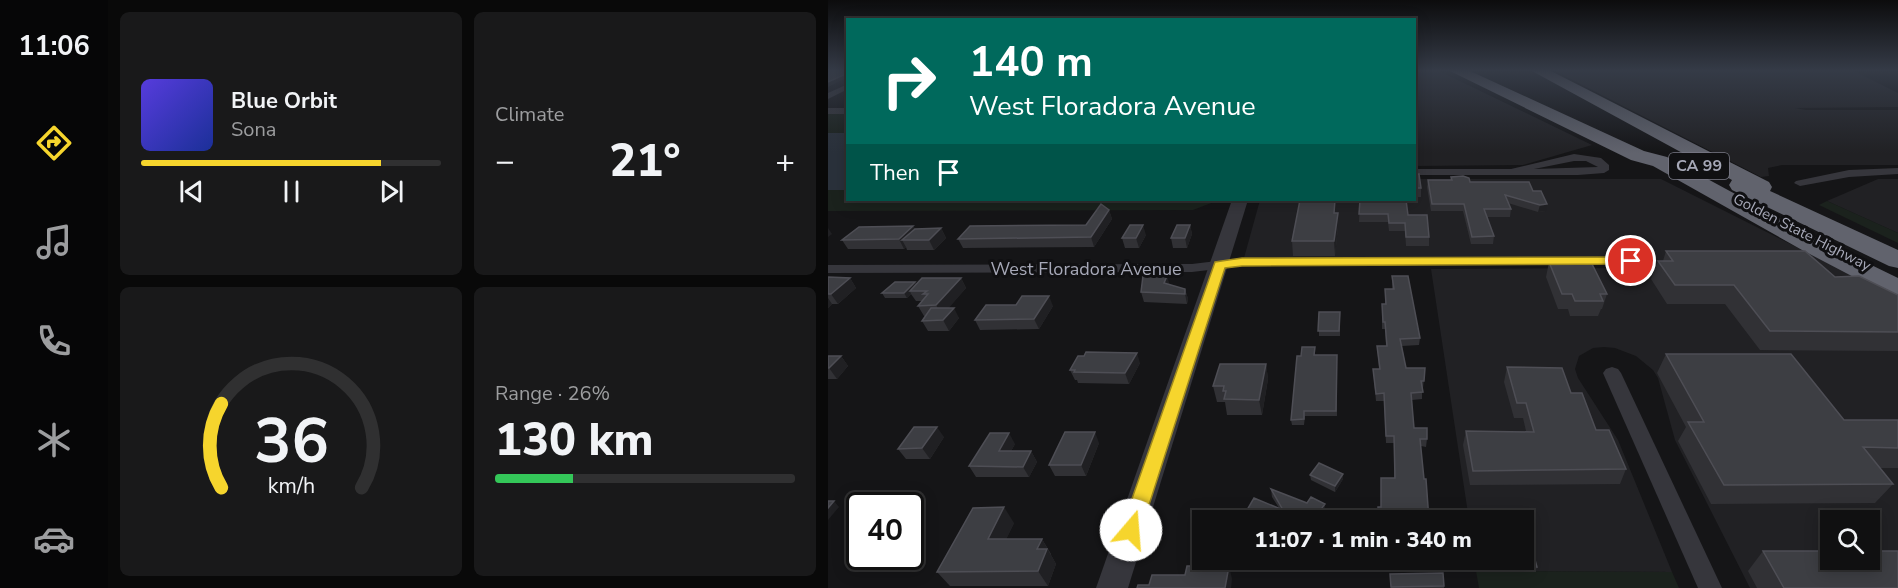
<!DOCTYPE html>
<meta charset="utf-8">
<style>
:root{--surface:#101011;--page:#19191a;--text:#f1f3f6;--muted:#9c9d9f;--line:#303031;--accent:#f6d52d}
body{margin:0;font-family:"Nunito Sans",sans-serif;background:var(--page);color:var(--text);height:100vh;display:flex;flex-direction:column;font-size:22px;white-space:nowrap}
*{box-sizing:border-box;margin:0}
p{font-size:20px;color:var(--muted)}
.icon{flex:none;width:33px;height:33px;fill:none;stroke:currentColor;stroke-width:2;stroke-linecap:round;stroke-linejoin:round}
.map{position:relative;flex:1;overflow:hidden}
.side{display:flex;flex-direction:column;gap:12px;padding:12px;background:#090909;width:720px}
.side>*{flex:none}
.hud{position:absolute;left:18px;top:18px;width:570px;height:183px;border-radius:0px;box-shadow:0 3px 15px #0003,0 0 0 2px var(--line);background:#00695c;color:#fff;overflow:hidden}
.controls{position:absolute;left:992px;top:510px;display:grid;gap:12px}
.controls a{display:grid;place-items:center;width:60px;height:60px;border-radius:0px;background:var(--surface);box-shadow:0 3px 15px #0003,0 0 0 2px var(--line);font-size:30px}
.speed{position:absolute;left:18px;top:492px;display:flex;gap:12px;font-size:30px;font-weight:700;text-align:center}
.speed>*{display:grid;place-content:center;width:78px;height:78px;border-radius:50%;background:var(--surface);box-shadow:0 3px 15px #0003,0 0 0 2px var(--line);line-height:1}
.speed .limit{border:3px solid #111;border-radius:9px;background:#fff;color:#111}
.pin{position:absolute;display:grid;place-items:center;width:51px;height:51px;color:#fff;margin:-26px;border:3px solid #fff;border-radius:50%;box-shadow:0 2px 6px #0007}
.me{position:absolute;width:66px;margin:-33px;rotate:18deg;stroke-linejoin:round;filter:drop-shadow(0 0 4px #0008)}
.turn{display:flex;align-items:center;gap:21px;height:126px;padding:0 24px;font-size:27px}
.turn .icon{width:78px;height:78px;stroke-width:2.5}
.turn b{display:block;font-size:42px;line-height:51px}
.then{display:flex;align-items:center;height:57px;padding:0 24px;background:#0003;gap:12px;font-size:22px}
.big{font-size:45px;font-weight:800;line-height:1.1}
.side .card{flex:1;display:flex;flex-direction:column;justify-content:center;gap:9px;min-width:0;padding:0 21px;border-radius:9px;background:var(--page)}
.side .dial{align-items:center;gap:0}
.dial svg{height:156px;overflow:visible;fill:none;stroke:var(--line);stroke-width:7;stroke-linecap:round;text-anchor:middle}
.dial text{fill:var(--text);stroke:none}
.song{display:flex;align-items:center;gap:18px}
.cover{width:72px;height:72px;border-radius:9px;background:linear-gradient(135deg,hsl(250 70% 55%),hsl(230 70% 35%))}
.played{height:6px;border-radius:3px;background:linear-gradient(90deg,var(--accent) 80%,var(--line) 80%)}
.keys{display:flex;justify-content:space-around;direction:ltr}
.heat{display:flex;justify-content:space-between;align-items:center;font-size:33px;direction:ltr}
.charge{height:9px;border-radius:4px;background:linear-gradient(90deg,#34c759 26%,var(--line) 0)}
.side .tiles{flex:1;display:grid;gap:12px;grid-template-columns:repeat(2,1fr)}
.trip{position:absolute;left:364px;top:510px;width:342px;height:60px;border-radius:0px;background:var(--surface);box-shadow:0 3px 15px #0003,0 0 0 2px var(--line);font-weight:800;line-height:60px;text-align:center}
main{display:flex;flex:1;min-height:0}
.dock{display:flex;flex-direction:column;width:108px;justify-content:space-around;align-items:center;background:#060607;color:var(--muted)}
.dock .icon{width:42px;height:42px}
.dock .on{color:var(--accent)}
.dock b{font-size:27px;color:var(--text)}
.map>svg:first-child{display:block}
.built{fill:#212124;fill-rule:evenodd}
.green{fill:#1b221d}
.water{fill:#2a313b}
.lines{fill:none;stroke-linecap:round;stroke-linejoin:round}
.minor{fill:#36363c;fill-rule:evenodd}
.tertiary{fill:#36363c;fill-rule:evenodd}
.motorway{fill:#61636d;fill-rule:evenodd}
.wall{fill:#313135}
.shaded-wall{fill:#202023}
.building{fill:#3d3e43;stroke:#4e4e55;stroke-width:1.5}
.route{fill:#f6d52d;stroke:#a08a1d;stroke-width:1.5}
.labels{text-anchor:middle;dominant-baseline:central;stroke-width:6;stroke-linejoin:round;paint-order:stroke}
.far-street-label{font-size:15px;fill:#a6a8b7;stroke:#101012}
.shield{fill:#101012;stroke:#797a86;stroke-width:1.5}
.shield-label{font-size:16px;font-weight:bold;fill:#a6a8b7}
.street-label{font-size:18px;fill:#a6a8b7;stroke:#101012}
</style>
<main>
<nav class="dock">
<b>11:06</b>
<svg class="icon on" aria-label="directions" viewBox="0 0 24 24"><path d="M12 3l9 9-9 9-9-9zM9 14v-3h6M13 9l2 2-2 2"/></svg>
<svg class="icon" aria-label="music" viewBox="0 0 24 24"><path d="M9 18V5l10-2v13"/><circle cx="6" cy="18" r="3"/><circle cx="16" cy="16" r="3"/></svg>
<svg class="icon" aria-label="phone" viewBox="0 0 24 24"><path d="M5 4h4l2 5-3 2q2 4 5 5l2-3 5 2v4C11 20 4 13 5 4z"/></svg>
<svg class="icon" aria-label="climate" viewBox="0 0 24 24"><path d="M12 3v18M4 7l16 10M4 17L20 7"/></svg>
<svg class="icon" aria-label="car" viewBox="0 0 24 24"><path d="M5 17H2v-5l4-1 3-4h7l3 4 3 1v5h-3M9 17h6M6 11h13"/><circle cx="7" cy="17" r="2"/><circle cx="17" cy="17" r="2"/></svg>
</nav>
<section class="side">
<div class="tiles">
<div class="card">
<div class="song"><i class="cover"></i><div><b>Blue Orbit</b><p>Sona</p></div></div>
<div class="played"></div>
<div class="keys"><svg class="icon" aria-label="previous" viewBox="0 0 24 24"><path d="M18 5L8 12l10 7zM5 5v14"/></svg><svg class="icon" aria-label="pause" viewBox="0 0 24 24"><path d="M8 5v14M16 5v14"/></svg><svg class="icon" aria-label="next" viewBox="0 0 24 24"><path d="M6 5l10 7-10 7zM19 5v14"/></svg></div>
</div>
<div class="card"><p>Climate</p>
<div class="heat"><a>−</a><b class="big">21°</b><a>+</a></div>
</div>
<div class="card dial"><svg viewBox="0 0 100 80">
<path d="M14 69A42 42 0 1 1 86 69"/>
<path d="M14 69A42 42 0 0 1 14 26" stroke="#f6d52d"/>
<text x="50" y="56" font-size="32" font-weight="700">36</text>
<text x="50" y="72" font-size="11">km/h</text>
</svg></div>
<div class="card"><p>Range · 26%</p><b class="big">130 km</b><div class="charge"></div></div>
</div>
</section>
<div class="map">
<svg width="1070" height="588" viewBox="0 0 1070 588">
<rect width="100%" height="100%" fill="#151517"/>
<g class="built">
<polygon points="587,71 611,71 764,145 695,165 587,166"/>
<polygon points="727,71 1026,71 1070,93 1070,107 967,108 978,110 1070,110 1070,165 954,165 940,168 941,176 933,177"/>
<path d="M587,179H833L1070,298V588H922L847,440L830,378L825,370L808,356L787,348L776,347L765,348L751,356L747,369L750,378L790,440L844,572L648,571L647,560H696V520H641L603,269L818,268L812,258H416L432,200H586ZM1002,520H1041V560H1002Z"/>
<polygon points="1050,179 1070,179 1070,233 999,201"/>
</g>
<g class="green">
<polygon points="0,114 19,114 20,200 391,200 365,210 0,211"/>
<polygon points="999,201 1070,233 1070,243 991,205"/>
<polygon points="648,571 844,572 851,588 651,588"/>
</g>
<rect class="water" x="0" y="133" width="19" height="57"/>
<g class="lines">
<g class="minor">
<polygon points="20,84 20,89 0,99 0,93"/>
<rect x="0" y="108" width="20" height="6"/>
<path d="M746,154L773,158L781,165V170L776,173L750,175H586V169H683ZM746,161H758L770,167L706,169Z"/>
<polygon points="1070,168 1070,174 1021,177 972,186 966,183 968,181 1021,170"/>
<polygon points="803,257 808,258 810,261 808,264 414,266 364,272 0,273 0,265 364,264 414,258"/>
<polygon points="784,367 790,369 793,373 894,588 870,588 775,373 778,369"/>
</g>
<polygon class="tertiary" points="404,200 420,200 300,588 268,588"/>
<g class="motorway">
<polygon points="622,71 642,71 816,151 839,157 992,240 1070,278 1070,298 1060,295 974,250 825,166 803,160"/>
<polygon points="704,71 723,71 941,182 944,187 942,191 1070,250 1070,268 1061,266 904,190 901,185 904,180"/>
</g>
</g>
<g class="wall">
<polygon points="586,175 593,188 593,197 586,197"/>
<polygon points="623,177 642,182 705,191 718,211 710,212 680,203 683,209 682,217 659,217 666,236 665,244 643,244 635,211 603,211 599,187 600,180 622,180"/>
<polygon points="532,200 580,215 601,237 601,246 578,246 577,231 561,231 560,222 531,222"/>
<polygon points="508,208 507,213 510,227 507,256 465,256 464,241"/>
<polygon points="281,210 284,219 266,247 135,248 130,239 258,225"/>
<polygon points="362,225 364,234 359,248 345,248 343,238"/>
<polygon points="85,226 87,229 113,228 118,238 106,250 79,250 78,247 76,249 20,249 14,240"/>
<polygon points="318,235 311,248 297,248 294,238"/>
<polygon points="838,251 1007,277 1070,295 1070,351 932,350 897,304 839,304 823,279 830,261 835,261"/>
<polygon points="721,262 779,294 774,309 773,309 770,316 742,316 740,309 730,309 718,277"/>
<polygon points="564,276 592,338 591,345 574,346 578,368 597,368 595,388 594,388 594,399 584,400 586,428 599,439 598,447 593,446 552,507 566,478 566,443 558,443 556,401 548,401 545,369 551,369 549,346 558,346 557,329 554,329 554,310 557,304 557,289 564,289"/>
<polygon points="0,277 22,278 28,288 10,304 4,304 0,308"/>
<polygon points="133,278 138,288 120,308 131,318 121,331 100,331 94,321 98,316 96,316 90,306 94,301 88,301 83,294 79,298 57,298 54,293 87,282 89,284"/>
<polygon points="341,285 357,289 360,299 359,304 316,302 313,292"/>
<polygon points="225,306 211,329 152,330 147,320"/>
<rect x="491" y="312" width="21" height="24"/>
<polygon points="487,347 487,355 509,355 509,416 477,416 476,425 464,425 463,420 473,356"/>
<polygon points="838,354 1016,420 1070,420 1070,468 1052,468 1065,484 1047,503 883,504 850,441 858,427 829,373"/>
<polygon points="0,356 13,356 20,366 9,379 0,379"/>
<polygon points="312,363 301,384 250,383 249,380 247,380 242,370"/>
<polygon points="438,364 440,379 434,415 399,415 397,402 389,402 385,386"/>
<polygon points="679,367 743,393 768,430 798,469 792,484 642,485 635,445 638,431 698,431 695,418 686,418 676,382"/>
<polygon points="116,437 102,459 78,459 70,449"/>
<polygon points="271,443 258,476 227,476 221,465"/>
<polygon points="187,444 183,451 203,451 209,462 201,477 148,477 141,466"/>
<polygon points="515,474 515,479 507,492 483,480 482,475"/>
<polygon points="443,489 497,512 492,520 429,520 421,518 419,510 451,508 444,497"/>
<polygon points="186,523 178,539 214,539 223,554 223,555 228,564 220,586 122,586 109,572"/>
<polygon points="935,551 1070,588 929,588 920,571"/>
<polygon points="687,560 696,560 709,567 707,572 690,572"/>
<polygon points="562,574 616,586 616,588 563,588"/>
</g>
<g class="shaded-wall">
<polygon points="20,73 20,77 0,87 0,82"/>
<polygon points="507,200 508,208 506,227 506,213"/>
<polygon points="719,204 718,211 710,212 712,205"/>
<polygon points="281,210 284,219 266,247 263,237"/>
<polygon points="510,213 510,227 507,256 506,241"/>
<polygon points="315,225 318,235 311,248 308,238"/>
<polygon points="362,225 364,234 359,248 357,238"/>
<polygon points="85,226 91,236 74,240 78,247 76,249 71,239"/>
<polygon points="0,228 4,234 0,237"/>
<polygon points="113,228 118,238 106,250 101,240"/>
<polygon points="339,276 342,286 336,283"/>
<polygon points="22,278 28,288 10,304 3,294"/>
<polygon points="133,278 138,288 114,316 108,305"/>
<polygon points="87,282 90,287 82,291 83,294 79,298 76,293"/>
<polygon points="357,289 360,299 359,304 357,294"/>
<polygon points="221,296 225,306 211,329 206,319"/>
<polygon points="0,298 4,304 0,308"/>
<polygon points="126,308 131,318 121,331 115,320"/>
<polygon points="309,353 312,363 301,384 297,373"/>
<polygon points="13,356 20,366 9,379 1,368"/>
<polygon points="438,364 440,379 434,415 431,400"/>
<polygon points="109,427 116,437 102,459 94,448"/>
<polygon points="267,432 271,443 258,476 253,465"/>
<polygon points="181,433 187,444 177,462 171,451"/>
<polygon points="203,451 209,462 201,477 195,467"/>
<polygon points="515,474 515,479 507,492 507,486"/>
<polygon points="6,501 11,507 0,520 0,508"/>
<polygon points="497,504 497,512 492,520 485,520"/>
<polygon points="176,507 186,523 171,554 160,539"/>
<polygon points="214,539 228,564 220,586 210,571 209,549"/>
<polygon points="401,566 404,579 403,588 397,588"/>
</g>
<g class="building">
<polygon points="0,71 20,71 20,73 0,82"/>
<polygon points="591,174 593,188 586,188 586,175"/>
<polygon points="635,176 641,178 642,182 701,182 705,191 713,191 719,204 712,205 677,195 683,209 656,209 666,236 644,237 636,204 604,204 600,180 624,180 623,177"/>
<polygon points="472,200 507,200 506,213 510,213 506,241 464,241"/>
<polygon points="532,200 578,200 580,215 599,215 601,237 578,237 577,223 561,223 560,214 531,214"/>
<polygon points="273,204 281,210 263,237 130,239 142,226 258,225"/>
<polygon points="302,225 315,225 308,238 294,238"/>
<polygon points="349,225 362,225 357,238 343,238"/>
<polygon points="85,226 71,239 14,240 31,227"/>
<polygon points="113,228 101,240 74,240 87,229"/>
<polygon points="838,251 977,251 1007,277 1031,276 1070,295 1070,332 942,331 906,285 847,285 830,261 845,261"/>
<polygon points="721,262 763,262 779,294 772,294 775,301 747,301 744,294 734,294"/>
<polygon points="315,276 339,276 336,283 357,289 357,294 313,292"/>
<polygon points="564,276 580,276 592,338 572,339 578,368 597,368 596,381 593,381 595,392 583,393 586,428 599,428 599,439 592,439 596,479 598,479 601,520 550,520 550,507 553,507 553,478 567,478 566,436 558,436 556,393 548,394 545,369 552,369 549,346 559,346 557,322 555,322 554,304 558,304 557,289 566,289"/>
<polygon points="0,277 22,278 3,294 0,294"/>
<polygon points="94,278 133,278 108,305 90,306 100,294 95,294 99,291 82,291"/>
<polygon points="67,282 87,282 76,293 54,293"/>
<polygon points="194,296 221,296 206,319 147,320 158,305 188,305"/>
<polygon points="103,308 126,308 115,320 94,321"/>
<polygon points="491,312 512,312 511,331 490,331"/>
<polygon points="474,347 487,347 486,355 509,355 508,411 476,411 476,419 463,420 469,356 473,356"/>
<polygon points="258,352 309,353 297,373 246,372 247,370 242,370 250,356 256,356"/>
<polygon points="838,354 963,354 1016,420 1070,420 1070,448 1035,447 1065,484 896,485 860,422 876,422"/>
<polygon points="0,356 13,356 1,368 0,368"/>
<polygon points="392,364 438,364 431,400 396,399 398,391 395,391 396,386 385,386"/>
<polygon points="679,367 734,368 743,393 754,393 768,430 781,430 798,469 645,471 638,431 706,432 698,403 689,403"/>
<polygon points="86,427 109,427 94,448 70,449"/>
<polygon points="237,432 267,432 253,465 221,465"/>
<polygon points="162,433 181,433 171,451 203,451 195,467 141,466"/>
<polygon points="491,463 515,474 507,486 482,475"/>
<polygon points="443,489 479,503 483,497 497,504 485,520 474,520 467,517 465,520 462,517 443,516 443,518 419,510 426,498 455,510"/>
<polygon points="0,501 6,501 0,508"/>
<polygon points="176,507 160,539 214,539 209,549 219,549 210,571 109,572 145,508"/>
<polygon points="696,549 704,549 709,567 692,567 690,560 696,560"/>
<polygon points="935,551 1002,551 1002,560 1041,560 1041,551 1070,551 1070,588 956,588"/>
<polygon points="359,566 401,566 397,588 309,588 310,585 321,585 324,575 357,575"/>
<polygon points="615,573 616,586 563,587 562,574"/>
</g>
<linearGradient id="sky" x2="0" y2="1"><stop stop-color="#0c0c0d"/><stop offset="0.46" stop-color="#353b47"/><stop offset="1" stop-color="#353b47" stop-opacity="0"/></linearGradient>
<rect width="1070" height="153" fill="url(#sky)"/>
<polygon class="route" points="803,257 808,259 810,261 808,264 414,266 397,268 313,530 310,537 303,540 296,537 293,530 387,262 414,258"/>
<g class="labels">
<g class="far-street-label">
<text transform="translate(974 232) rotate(27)">Golden State Highway</text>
</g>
<rect class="shield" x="841" y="153" width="60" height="26" rx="4.5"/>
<g class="shield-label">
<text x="871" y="166">CA 99</text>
</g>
<g class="street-label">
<text x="258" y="269">West Floradora Avenue</text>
</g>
</g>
</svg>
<div class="controls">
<a><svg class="icon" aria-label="search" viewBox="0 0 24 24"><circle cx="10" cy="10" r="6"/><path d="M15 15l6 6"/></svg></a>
</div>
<div class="speed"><div class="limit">40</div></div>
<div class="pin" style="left:803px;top:261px;background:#d93025"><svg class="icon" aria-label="arrive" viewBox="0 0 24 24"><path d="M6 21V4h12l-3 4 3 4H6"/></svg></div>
<svg class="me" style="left:303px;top:530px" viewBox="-20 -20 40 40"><circle r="19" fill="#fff"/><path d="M0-13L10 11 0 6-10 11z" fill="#f6d52d"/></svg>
<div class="trip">11:07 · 1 min · 340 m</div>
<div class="hud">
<div class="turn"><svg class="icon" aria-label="right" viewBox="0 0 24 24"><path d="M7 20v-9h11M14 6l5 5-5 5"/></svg><div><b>140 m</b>West Floradora Avenue</div></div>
<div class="then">Then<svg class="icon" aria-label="arrive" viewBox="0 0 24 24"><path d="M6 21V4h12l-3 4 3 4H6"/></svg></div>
</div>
</div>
</main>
